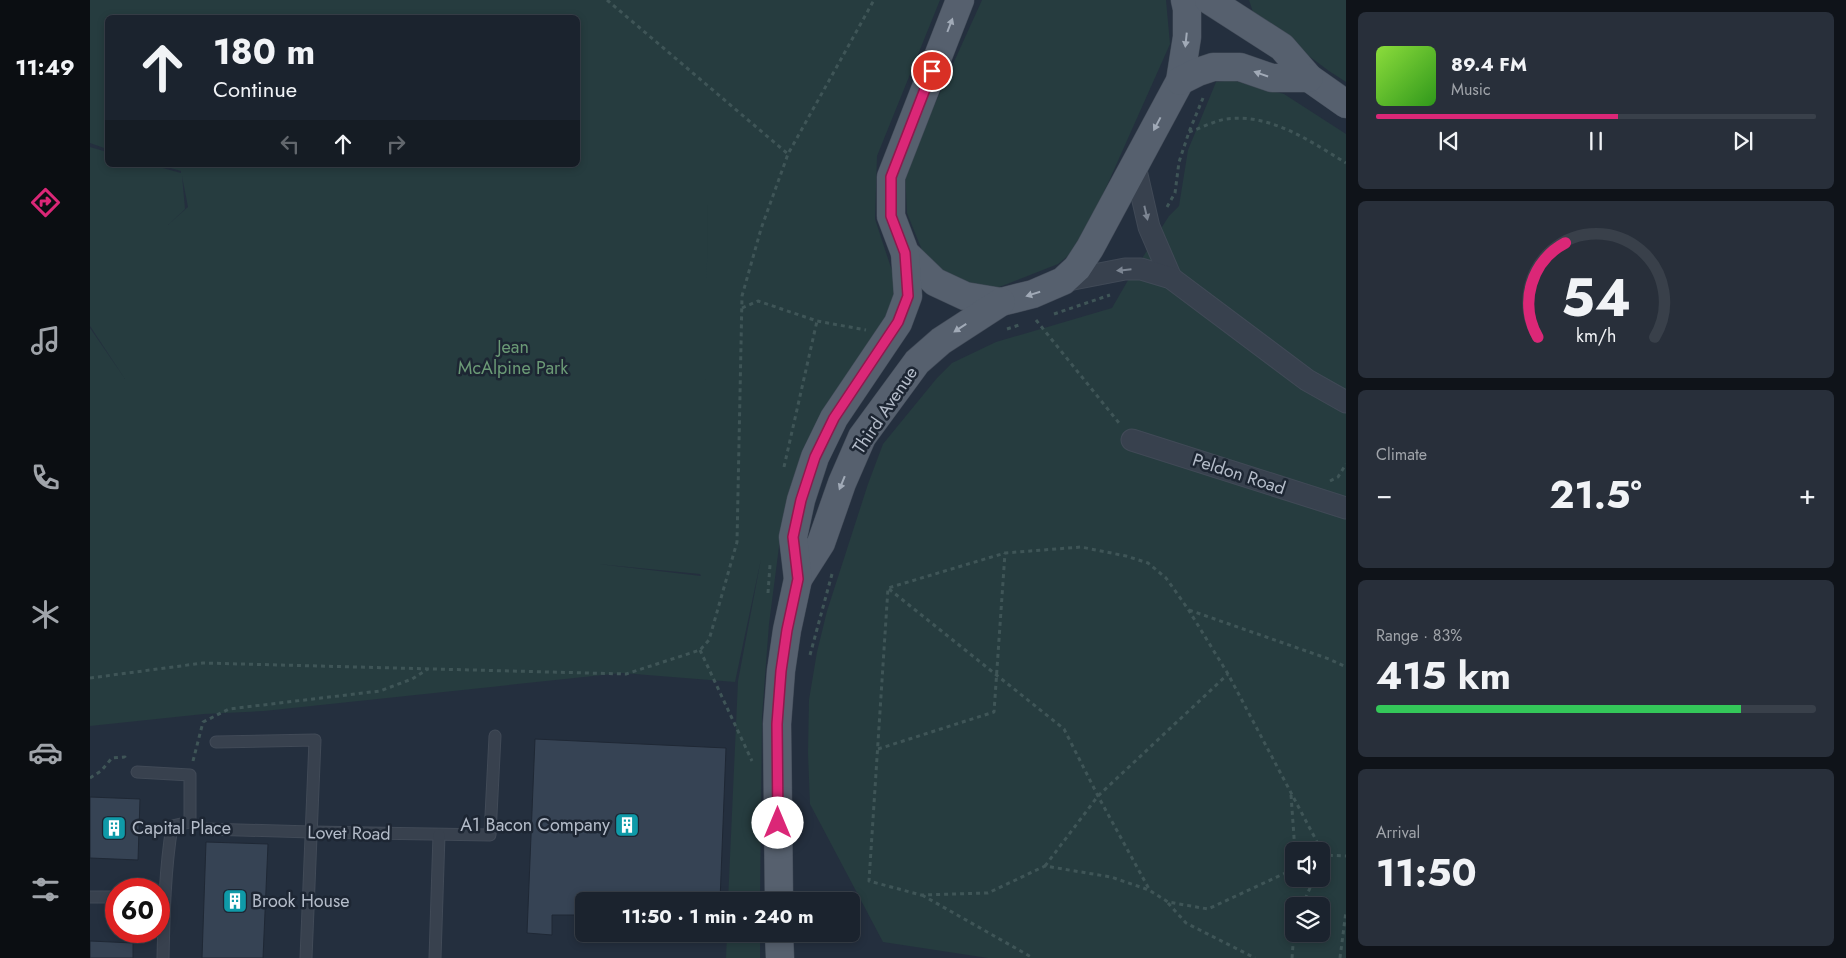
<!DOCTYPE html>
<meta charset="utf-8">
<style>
:root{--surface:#1b232e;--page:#282f3a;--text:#f1f3f6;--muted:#a0a4aa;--line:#39404a;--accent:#db2777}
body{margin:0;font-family:Jost,sans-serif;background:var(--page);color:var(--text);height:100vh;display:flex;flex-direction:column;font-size:19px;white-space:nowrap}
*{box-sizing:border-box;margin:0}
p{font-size:16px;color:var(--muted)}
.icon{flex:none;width:28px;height:28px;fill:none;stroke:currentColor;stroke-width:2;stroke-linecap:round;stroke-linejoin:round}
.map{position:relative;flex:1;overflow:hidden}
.details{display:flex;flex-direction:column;gap:12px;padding:12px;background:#0f1319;width:500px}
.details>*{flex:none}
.top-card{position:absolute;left:15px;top:15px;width:475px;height:152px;border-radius:8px;box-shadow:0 2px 8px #0003,0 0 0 1px var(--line);background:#1b232e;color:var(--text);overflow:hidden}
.fabs{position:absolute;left:1195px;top:842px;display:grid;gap:10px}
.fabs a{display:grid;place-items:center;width:45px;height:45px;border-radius:8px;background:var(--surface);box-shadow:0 2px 8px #0003,0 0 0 1px var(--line);font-size:25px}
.speed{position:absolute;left:15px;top:878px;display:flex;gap:10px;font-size:25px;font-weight:700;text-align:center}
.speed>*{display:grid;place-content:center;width:65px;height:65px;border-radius:50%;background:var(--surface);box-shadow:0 2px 8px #0003,0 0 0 1px var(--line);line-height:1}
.speed .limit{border:8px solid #d22;background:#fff;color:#111}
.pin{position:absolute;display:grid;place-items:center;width:42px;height:42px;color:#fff;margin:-21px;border:2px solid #fff;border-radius:50%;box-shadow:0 1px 5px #0007}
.me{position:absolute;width:55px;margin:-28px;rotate:0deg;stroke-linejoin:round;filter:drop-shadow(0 0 4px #0008)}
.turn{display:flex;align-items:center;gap:18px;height:105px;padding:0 25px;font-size:22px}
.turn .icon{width:65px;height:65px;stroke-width:2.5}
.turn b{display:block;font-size:35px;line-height:42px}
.lanes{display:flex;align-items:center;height:48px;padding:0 25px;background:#0003;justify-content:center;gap:25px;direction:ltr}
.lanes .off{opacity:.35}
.big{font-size:38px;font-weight:700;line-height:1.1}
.details .card{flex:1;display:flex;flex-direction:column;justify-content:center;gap:8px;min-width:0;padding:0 18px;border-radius:8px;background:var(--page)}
.details .dial{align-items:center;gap:0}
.dial svg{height:130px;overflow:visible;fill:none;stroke:var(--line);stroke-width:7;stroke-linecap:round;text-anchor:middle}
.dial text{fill:var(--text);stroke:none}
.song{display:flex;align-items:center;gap:15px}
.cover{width:60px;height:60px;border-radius:8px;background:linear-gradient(135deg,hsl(90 70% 55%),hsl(110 70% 35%))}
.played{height:5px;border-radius:2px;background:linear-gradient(90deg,var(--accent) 55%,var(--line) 55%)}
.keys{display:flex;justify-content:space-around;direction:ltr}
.heat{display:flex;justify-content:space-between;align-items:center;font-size:28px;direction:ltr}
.charge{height:8px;border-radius:4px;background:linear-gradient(90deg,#34c759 83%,var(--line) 0)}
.trip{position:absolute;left:485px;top:892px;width:285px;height:50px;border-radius:8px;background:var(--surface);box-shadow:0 2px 8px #0003,0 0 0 1px var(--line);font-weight:700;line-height:50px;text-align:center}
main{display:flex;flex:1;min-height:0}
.menu{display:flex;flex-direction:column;width:90px;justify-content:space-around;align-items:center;background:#0b0e12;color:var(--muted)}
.menu .icon{width:35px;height:35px}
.menu .active{color:var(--accent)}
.menu b{font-size:22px;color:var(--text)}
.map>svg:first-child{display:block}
.green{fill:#263c3f;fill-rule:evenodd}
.building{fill:#364354;stroke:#1f2835}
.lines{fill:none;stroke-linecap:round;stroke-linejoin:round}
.lane-casing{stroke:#414a57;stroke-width:13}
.street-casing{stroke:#414a57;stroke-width:23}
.primary-casing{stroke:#414a57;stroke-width:29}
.path{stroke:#3f5557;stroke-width:3;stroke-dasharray:4 4;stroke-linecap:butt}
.lane{stroke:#38414e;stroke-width:11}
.street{stroke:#38414e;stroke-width:21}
.primary{stroke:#56606e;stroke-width:28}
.oneway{fill:#a1aab7}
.oneway2{fill:#7c8592}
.route-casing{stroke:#8e194d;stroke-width:12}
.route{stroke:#db2777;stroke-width:9}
.labels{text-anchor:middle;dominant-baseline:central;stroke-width:5;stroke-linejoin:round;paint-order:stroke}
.park-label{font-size:18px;fill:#6b9a76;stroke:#1d2633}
.street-label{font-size:18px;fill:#b4bcc9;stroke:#1d2633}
.poi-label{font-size:18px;fill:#b4bcc9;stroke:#1d2633;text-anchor:start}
</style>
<main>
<nav class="menu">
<b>11:49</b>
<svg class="icon active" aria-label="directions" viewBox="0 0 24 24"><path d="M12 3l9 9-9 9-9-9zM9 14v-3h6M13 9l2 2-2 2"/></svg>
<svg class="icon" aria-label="music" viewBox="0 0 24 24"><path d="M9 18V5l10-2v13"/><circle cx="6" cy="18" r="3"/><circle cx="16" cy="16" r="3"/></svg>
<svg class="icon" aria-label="phone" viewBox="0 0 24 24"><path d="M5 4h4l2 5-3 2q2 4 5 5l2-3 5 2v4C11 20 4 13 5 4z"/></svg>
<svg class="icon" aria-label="climate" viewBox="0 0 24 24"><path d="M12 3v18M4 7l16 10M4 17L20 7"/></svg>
<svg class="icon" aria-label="car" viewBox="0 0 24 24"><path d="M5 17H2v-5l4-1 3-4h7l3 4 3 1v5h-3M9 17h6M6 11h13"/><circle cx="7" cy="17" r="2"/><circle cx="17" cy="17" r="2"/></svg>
<svg class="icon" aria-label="filters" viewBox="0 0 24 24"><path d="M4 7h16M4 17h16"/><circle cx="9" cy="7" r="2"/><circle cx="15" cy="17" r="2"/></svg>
</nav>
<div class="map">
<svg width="1256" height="958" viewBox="0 0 1256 958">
<rect width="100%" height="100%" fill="#242f3e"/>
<g class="green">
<path d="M0,0H850L787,156L785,219L804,277L803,307L690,539L679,624L672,716L670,901H638L648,681L671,559L645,682L532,673L174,711L114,714L0,726V328L35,379L0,326V147L17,152L18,165H62L91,173V171L70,165H488V18H18L17,149L0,143ZM92,176L98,207L78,225L95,209ZM618,203L615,380L618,205ZM508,564L610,574L611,576Z"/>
<polygon points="892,0 1076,0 1080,44 990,246 968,264 904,289 869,281 836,260 817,213 815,170"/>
<polygon points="1159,0 1256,0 1256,82 1239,71 1164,15"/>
<path d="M1142,80L1194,94L1256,134V958H898L793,942L720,804L718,753L719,700L727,652L737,611L778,484L793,444L847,378L862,363L906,342L1022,308L1037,282L1079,216L1089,206L1098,150L1126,82ZM1204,851H1231V879H1204ZM1204,906H1231V934H1204Z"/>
<polygon points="637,934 670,934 670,958 636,958"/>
</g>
<g class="building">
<polygon points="445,739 636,748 630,901 494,901 494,915 462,915 462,935 437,933"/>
<polygon points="0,797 50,799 48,860 0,858"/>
<polygon points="116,842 178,844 173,958 112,958"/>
<polygon points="595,934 629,934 628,936"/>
<polygon points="0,941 43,943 43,958 0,958"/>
</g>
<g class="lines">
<defs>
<g id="lane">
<polyline points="126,742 225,740 216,958"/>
<path d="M47,772L100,775V822L82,826C75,870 74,913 73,958"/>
<polyline points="117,829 221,832 400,835 405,736"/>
<polyline points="0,897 26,897"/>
<polyline points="345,958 349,835"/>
</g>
<g id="street">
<polyline points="1045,166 1059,227 1081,278"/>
<polyline points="973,281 1035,269 1051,269 1081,278 1217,380 1256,402"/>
<polyline points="1042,440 1256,508"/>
</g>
<g id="primary">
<polyline points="870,0 801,177 801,216 815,253 845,282 875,296 911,302 943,294 973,281 987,268 1000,248 1090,81 1097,37 1097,9 1095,0"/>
<polyline points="1119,0 1192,47 1219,78 1256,104"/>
<polyline points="1090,81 1108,72 1123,67 1150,67 1182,78 1219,78"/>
<polyline points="708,579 731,543 752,483 772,437 827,362 851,341 911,302"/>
<polyline points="689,901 687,724 691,671 697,630 708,579 703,537 711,500 725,457 744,418 808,323 818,296 815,253"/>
<polyline points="689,934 690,958"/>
</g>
</defs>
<use href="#lane" class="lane-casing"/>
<use href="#street" class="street-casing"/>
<use href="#primary" class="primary-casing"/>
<g class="path">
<polyline points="517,0 698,154"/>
<path d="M1099,132C1111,128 1124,121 1136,119C1180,113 1220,141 1256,163"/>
<polyline points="1077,207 1085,193 1089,162 1099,132 1113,98"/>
<polyline points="652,308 668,301 727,321 776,330"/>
<polyline points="964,314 1020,295"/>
<polyline points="946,320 1029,423"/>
<polyline points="917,329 932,324"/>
<polyline points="694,467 727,321"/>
<polyline points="1240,481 1248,477 1256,464"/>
<polyline points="799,589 974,729 1008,796 1059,889"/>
<polyline points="678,593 680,565"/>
<polyline points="1099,610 1239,659 1256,667"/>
<polyline points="610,650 662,761"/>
<polyline points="720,655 742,574"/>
<polyline points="0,678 113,663 536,674 610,650 619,640 647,542 652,296 671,229 698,154 784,0"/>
<polyline points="788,749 904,712 915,553"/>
<polyline points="103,761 113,722 139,709 290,691 322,679 338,669"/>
<polyline points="0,778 11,771 22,758 35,757 37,760"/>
<polyline points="1201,795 1205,851"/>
<polyline points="1231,856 1234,855 1256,856"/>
<polyline points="1231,862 1234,855"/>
<polyline points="955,866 1008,796 1138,674"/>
<polyline points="1204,869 1118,909 1078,902 1059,890 1021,877 955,866 898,893 831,895 779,881 798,588 915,553 991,547 1036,556 1058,563 1076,578 1098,609 1138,674 1234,855"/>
<polyline points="832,895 943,958"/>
<polyline points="1078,903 1096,923 1165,958"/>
<polyline points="1212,906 1224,879"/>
<polyline points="1202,958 1204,932"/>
<polyline points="1250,958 1256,911"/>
</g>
<use href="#lane" class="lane"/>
<use href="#street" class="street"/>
<use href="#primary" class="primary"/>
</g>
<defs><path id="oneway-solid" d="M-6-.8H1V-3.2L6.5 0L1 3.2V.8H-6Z" transform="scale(1.25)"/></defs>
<g class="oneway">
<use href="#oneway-solid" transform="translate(860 25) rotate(-69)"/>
<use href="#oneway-solid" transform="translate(1096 40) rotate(96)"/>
<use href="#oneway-solid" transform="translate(1171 74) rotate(-161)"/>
<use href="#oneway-solid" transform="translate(1067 124) rotate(118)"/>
<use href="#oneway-solid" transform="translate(943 294) rotate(163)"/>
<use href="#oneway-solid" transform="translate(870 328) rotate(147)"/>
<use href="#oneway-solid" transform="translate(752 483) rotate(112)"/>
</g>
<g class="oneway2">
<use href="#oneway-solid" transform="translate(1056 213) rotate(77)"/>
<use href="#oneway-solid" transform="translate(1034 270) rotate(174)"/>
</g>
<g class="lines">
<defs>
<polyline id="route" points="688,823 687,724 691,671 697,630 708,579 703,537 711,500 725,457 744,418 808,322 818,296 815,253 801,216 801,177 842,71"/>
</defs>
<use href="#route" class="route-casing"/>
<use href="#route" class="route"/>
</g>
<defs>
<symbol id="building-square" viewBox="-11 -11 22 22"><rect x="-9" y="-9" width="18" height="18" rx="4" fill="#0f9aa8" stroke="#1d2633"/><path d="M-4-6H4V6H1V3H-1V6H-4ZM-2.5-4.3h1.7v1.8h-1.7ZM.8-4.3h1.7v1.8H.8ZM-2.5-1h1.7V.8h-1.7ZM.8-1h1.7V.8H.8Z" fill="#fff"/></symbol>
</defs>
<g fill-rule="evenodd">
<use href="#building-square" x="523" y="811" width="28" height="28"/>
<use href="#building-square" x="10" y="814" width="28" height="28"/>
<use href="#building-square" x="131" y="887" width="28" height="28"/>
</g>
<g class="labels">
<g class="park-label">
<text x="423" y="347">Jean<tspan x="423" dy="21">McAlpine Park</tspan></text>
</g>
<g class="street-label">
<text transform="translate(795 410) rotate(-56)">Third Avenue</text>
<text transform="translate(1149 474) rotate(18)">Peldon Road</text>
<text transform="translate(259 833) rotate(1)">Lovet Road</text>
</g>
<g class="poi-label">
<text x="520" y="825" text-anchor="end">A1 Bacon Company</text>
<text x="42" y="828">Capital Place</text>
<text x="162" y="901">Brook House</text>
</g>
</g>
</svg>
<div class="fabs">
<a><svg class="icon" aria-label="sound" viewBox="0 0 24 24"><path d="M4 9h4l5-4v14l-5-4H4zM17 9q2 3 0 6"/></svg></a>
<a><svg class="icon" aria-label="layers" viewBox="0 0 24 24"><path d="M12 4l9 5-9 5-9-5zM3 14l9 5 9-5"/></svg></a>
</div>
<div class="speed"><div class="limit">60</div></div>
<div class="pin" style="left:842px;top:71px;background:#d93025"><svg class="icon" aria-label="arrive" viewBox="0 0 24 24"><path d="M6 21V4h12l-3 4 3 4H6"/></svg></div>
<svg class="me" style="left:688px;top:823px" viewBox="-20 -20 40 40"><circle r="19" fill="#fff"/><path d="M0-13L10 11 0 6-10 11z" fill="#db2777"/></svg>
<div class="trip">11:50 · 1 min · 240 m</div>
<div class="top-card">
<div class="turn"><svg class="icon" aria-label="ahead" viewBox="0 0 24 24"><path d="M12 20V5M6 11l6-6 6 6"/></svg><div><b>180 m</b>Continue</div></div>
<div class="lanes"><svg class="icon off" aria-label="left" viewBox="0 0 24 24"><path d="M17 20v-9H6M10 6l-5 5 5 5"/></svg><svg class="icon" aria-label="ahead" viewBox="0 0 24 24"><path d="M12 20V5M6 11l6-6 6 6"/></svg><svg class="icon off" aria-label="right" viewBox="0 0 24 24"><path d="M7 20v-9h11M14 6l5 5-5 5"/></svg></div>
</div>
</div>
<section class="details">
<div class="card">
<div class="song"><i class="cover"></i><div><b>89.4 FM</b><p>Music</p></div></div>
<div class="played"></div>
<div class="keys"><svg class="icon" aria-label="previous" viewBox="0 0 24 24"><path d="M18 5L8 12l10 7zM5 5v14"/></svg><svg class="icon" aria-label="pause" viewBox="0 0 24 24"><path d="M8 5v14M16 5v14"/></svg><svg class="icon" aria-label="next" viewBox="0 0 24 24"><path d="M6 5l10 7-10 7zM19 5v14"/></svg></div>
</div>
<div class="card dial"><svg viewBox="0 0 100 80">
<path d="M14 69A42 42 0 1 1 86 69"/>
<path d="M14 69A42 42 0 0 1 31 11" stroke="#db2777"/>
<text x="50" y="56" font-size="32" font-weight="700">54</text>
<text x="50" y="72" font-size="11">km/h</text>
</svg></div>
<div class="card"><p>Climate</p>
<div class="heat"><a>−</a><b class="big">21.5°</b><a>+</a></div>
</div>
<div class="card"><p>Range · 83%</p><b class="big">415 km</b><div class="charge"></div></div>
<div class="card"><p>Arrival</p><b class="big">11:50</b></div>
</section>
</main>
